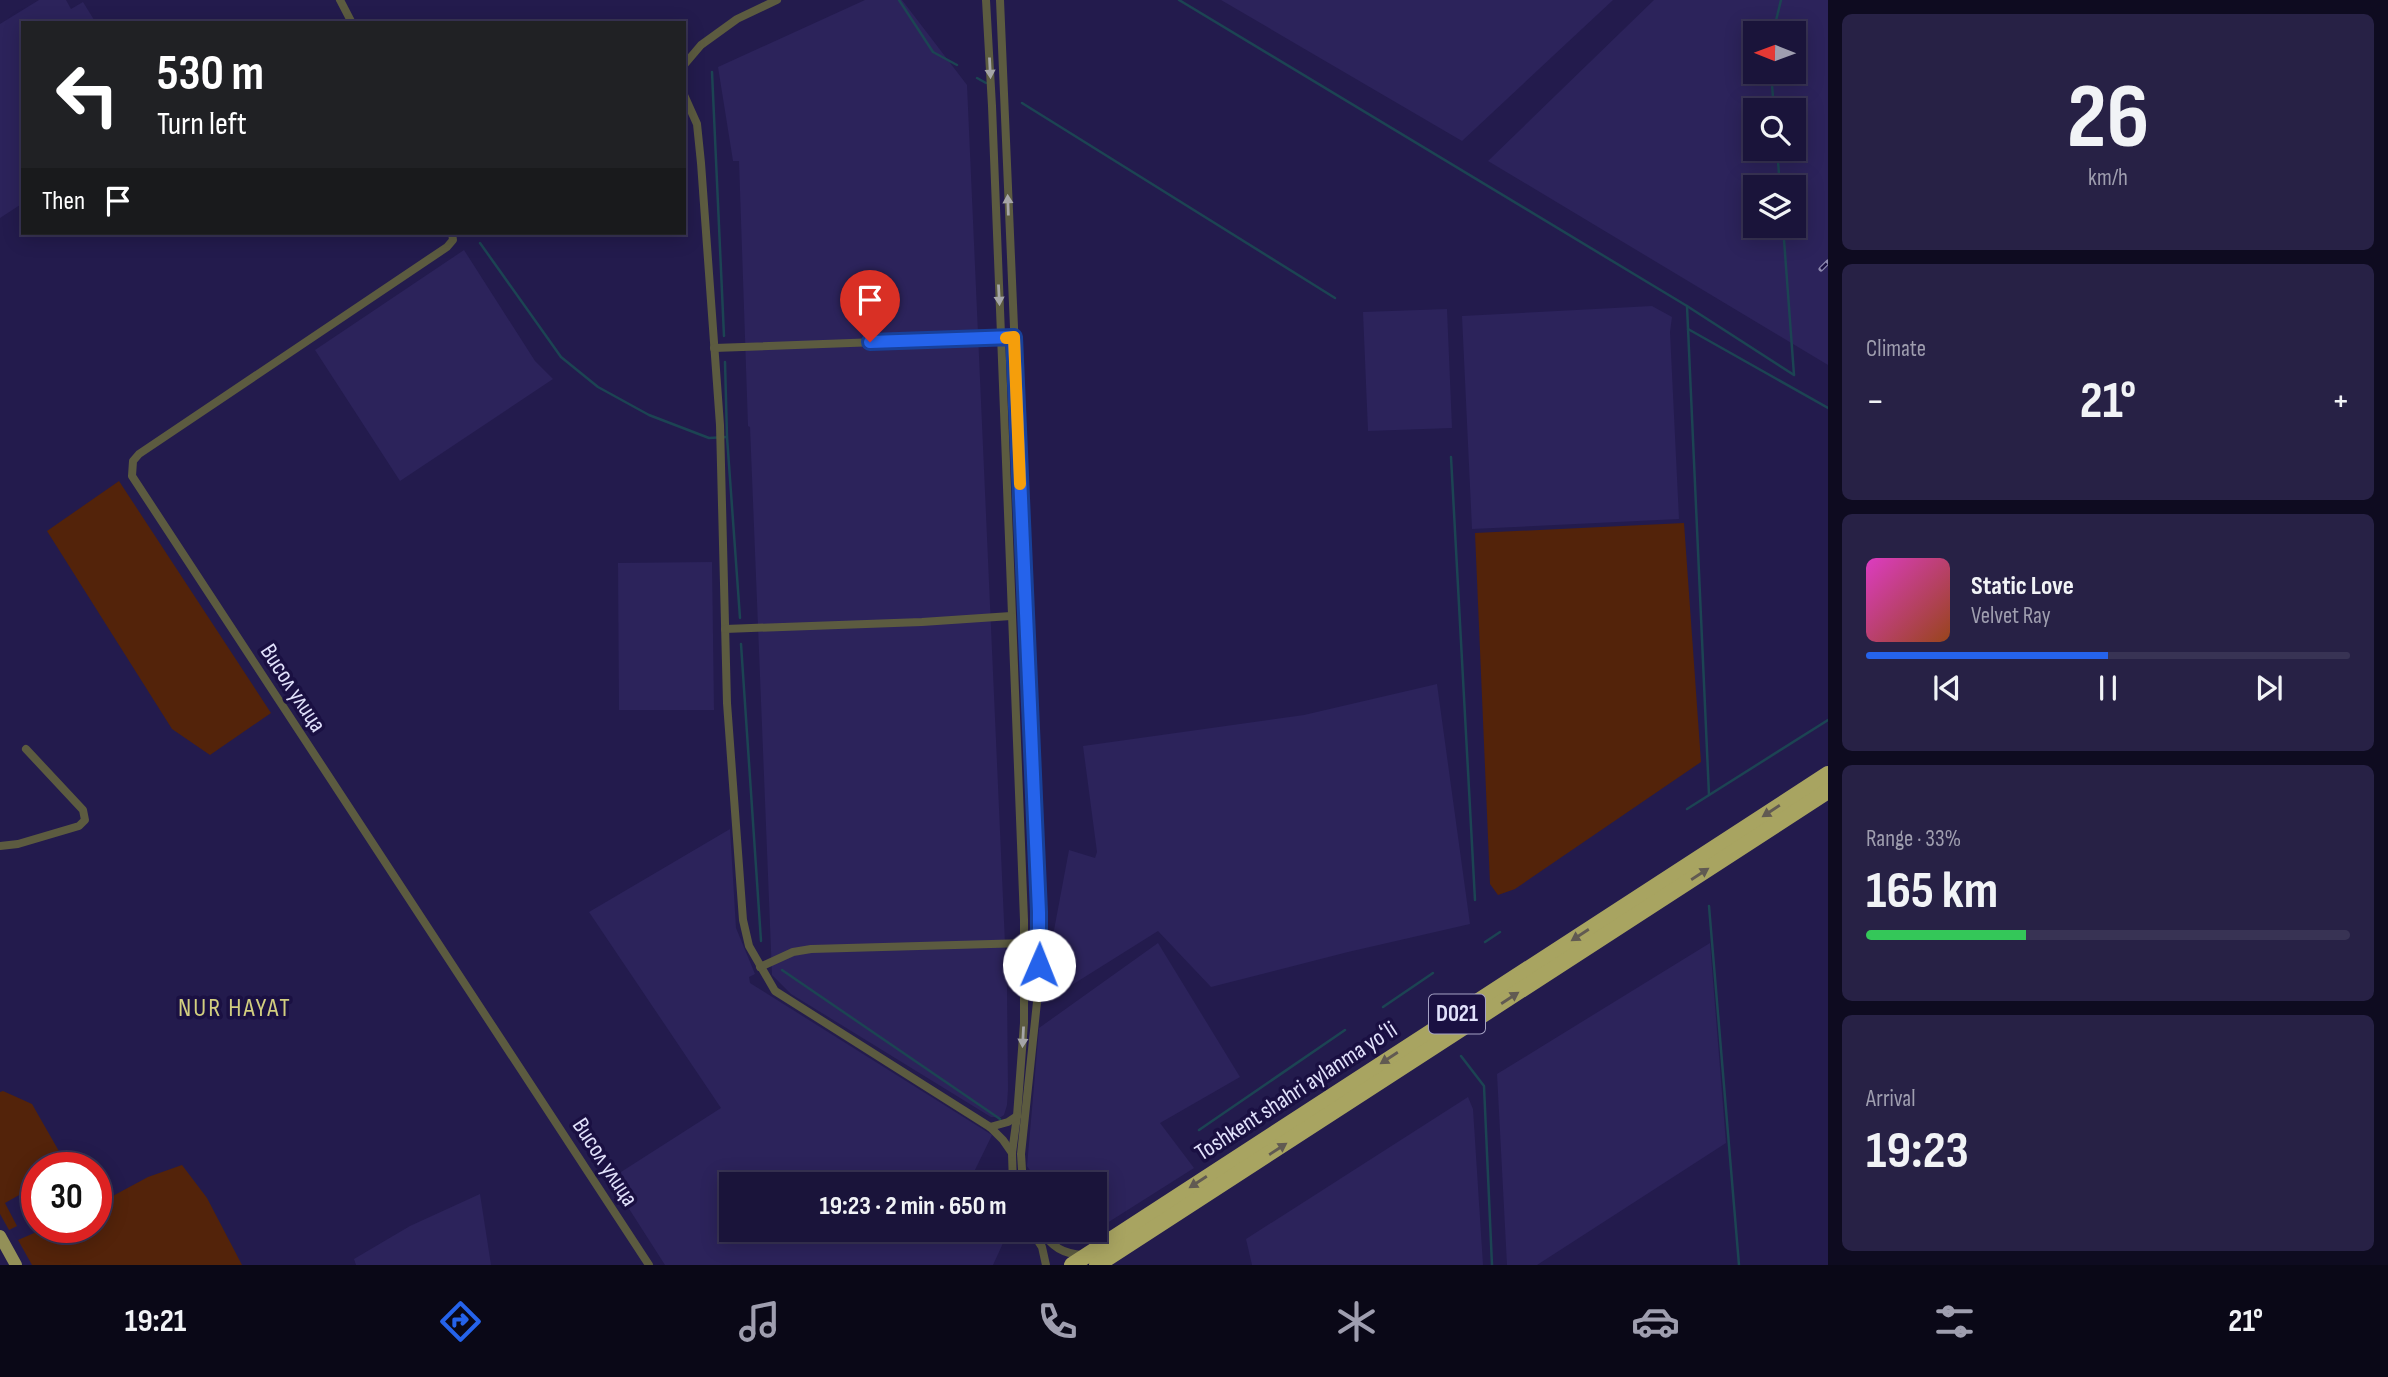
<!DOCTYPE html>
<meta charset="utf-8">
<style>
:root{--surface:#1a143a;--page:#272145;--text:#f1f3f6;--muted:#9f9eaf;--line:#383354;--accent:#2563eb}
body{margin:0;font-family:"Sofia Sans Condensed",sans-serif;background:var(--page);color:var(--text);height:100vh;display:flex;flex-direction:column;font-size:26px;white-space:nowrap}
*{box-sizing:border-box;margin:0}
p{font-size:23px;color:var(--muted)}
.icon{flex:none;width:38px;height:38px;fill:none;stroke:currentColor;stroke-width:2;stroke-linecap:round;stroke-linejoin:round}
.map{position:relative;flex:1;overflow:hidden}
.drawer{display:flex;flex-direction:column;gap:14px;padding:14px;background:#0e0b20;width:560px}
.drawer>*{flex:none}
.guide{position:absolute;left:21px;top:21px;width:665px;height:214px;border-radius:0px;box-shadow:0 4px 18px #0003,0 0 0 2px var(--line);background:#202124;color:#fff;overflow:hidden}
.needle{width:46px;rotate:271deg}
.tools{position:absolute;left:1743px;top:21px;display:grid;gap:14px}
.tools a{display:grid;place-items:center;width:63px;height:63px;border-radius:0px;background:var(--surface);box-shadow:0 4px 18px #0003,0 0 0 2px var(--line);font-size:35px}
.speed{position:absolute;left:21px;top:1152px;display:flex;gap:14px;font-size:35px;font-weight:700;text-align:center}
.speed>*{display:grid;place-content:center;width:91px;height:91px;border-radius:50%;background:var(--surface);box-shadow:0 4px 18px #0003,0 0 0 2px var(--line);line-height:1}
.speed .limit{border:10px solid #d22;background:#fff;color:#111}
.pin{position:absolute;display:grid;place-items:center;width:60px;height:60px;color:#fff;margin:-72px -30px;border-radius:50% 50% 50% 0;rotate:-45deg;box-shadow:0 0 7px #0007}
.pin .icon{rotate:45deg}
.me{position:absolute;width:77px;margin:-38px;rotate:1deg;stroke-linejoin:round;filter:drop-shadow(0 0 5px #0008)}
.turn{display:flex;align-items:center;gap:24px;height:147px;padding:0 21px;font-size:32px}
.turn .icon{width:91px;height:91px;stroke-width:2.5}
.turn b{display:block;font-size:49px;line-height:60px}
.then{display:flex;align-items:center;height:66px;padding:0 21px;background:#0003;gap:14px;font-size:26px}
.big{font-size:52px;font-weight:700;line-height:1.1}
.drawer .widget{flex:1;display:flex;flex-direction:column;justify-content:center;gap:10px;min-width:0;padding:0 24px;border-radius:10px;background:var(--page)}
.drawer .dial{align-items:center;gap:0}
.dial b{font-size:91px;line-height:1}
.song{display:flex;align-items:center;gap:21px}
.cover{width:84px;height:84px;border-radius:10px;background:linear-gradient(135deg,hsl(310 70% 55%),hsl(20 70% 35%))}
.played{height:7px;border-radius:4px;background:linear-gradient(90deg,var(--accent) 50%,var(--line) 50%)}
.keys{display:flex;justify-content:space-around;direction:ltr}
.heat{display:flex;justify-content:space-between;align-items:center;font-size:38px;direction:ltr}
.charge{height:10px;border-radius:5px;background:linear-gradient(90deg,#34c759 33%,var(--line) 0)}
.trip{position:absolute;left:719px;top:1172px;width:388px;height:70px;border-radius:0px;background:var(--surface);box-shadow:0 4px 18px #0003,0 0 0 2px var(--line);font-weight:700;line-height:70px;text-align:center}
.dock{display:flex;height:112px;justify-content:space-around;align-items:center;background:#0a0817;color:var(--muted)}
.dock .icon{width:49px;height:49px}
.dock .current{color:var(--accent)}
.dock b{font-size:32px;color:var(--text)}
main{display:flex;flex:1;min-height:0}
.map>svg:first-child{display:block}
.built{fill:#2c235b;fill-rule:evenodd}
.green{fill:#53230a}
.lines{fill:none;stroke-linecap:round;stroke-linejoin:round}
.stream{stroke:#1c4453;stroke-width:2.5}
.street{stroke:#5c5b40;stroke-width:8}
.primary{stroke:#939058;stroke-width:12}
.highway{stroke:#a8a461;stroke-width:16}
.rail-casing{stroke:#8d89ae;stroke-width:5}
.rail{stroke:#1a1042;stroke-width:2.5;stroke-dasharray:8;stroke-linecap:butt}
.oneway{fill:#a5a5a7}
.oneway2{fill:#615a52}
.route-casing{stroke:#184099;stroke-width:18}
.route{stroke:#2563eb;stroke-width:12}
.slow{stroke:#f59e0b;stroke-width:12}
.labels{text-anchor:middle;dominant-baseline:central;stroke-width:7;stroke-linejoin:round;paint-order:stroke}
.shield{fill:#1a1042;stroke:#a5a2c4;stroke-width:2}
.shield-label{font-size:23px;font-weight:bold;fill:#e1e1fb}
.street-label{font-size:24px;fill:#e1e1fb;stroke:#1a1042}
.neighbourhood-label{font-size:26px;letter-spacing:2px;fill:#d2ce7f;stroke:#1a1042}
</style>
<main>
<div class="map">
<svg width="1828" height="1265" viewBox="0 0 1828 1265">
<rect width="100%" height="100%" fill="#231b4d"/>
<g class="built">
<polygon points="39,0 66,0 71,9 83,2 96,23 23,23 23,203 0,218 0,24"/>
<polygon points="865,0 902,0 967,85 1007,989 1008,1089 1007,1105 1004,1115 1001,1117 991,1117 791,994 772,975 750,427 748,426 739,161 733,161 718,67"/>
<polygon points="1221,0 1613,0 1462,141"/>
<path d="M1654,0H1828V365L1488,161ZM1755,33H1794V72H1755ZM1755,110H1794V149H1755ZM1755,187H1794V226H1755Z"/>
<polygon points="464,250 535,361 553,379 400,481 315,350"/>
<polygon points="1652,306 1672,317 1670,332 1679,519 1472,529 1462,316"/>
<polygon points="1447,309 1452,428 1368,431 1363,312"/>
<polygon points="712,562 714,710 619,710 618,563"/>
<polygon points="1437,684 1470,924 1348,952 1211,987 1158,931 1040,1005 1069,850 1095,858 1097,852 1083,746 1304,715"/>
<polygon points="730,829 736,928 755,974 749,977 750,983 992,1135 974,1172 1006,1180 1006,1185 732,1185 732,1230 1009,1230 993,1265 665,1265 610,1179 721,1108 589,912"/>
<polygon points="1158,943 1240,1077 1160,1123 1194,1168 1096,1230 1096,1185 1040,1185 1027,1166 1039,1028"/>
<polygon points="1710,943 1726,1143 1537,1265 1507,1265 1497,1074"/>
<polygon points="1468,1097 1473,1109 1483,1265 1252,1265 1246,1239"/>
<polygon points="480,1194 491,1265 356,1265 354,1259 410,1226"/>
</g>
<g class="green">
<polygon points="119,481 271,713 210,755 172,729 47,531"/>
<polygon points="1684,523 1701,762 1515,889 1498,895 1490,884 1475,533"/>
<polygon points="3,1091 32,1104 68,1167 37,1167 37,1185 5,1203 17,1226 9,1230 0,1214 0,1092"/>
<polygon points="182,1165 207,1198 242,1265 32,1265 18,1240 48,1227 96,1227 96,1205 148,1177"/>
</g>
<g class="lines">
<g class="stream">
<polyline points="899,0 933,52 957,65"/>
<polyline points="1179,0 1687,306 1794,375"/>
<polyline points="1773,33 1781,0"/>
<polyline points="712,72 724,336"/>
<polyline points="1771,72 1774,110"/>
<polyline points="977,78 986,83"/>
<polyline points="1022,103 1335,298"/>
<polyline points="1777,149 1780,187"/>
<polyline points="1783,226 1794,375"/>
<polyline points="480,243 561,357 598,387 649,415 709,438 727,437"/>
<polyline points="1687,306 1709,795"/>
<polyline points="1688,329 1828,408"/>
<polyline points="725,362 727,437 740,618"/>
<polyline points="1451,457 1475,900"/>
<polyline points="741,644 761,941"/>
<polyline points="1687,809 1828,720"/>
<polyline points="1709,906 1739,1265"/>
<polyline points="1485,942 1500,932"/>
<polyline points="782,970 1000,1119"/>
<polyline points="1383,1007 1433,973"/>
<polyline points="1461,1056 1484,1086 1492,1265"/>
<polyline points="1199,1130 1345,1030"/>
</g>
<g class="street">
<polyline points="340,0 352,23"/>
<polyline points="986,0 992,106 1024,920 1024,1023 1017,1116 1012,1153 1013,1185"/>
<polyline points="1000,0 1039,912 1037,1002 1021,1154 1023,1185"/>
<polyline points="684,65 701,45 737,19 777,0"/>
<polyline points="684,95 697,124 701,163 720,425 727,703 743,920 749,946 775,991 990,1127 1003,1140 1012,1153"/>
<polyline points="452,233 453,240 447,247 139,454 133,461 132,476 649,1265"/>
<polyline points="714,348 1014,337"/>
<polyline points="725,629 922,622 1011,616"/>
<polyline points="0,846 18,844 79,826 85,820 83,810 26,749"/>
<polyline points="760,967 793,952 811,949 1024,943"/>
<polyline points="990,1127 1008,1122 1017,1116"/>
<polyline points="1031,1230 1042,1247 1046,1265"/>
<path d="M1041,1230C1052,1247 1063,1254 1083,1255"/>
</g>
<polyline class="primary" points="0,1236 16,1265"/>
<g class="highway">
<polyline points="1072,1265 1828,774"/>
<polyline points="1097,1265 1828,791"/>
</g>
<defs>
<polyline id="rail" points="1821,269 1828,262"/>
</defs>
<use href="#rail" class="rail-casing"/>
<use href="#rail" class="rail"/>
</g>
<defs><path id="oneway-solid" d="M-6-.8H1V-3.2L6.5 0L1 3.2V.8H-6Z" transform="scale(1.75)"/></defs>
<g class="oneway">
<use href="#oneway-solid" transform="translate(990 68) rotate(87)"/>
<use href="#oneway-solid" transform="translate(1008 205) rotate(-92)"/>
<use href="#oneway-solid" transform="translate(999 295) rotate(87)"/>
<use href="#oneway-solid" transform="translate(1023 1037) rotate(93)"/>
</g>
<g class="oneway2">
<use href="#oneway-solid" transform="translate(1771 811) rotate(147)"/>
<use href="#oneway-solid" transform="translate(1700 874) rotate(-33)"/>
<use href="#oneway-solid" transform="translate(1580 935) rotate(147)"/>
<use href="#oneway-solid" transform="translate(1510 998) rotate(-33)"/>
<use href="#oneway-solid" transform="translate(1389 1058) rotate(147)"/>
<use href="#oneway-solid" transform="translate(1278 1149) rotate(-33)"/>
<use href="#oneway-solid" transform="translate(1198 1182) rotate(147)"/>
</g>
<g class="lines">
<defs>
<polyline id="route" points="870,342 1014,337 1039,912 1039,965"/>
</defs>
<use href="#route" class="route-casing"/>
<use href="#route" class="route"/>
<polyline class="slow" points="1006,338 1014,337 1020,484"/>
</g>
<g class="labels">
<rect class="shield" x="1429" y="994.5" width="56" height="39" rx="5"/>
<g class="shield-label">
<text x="1457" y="1014">D021</text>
</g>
<g class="street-label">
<text transform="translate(293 688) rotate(57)">Висол улица</text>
<text transform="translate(1296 1091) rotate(-33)">Toshkent shahri aylanma yoʻli</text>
<text transform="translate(605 1162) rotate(57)">Висол улица</text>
</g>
<g class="neighbourhood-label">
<text x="235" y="1008">NUR HAYAT</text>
</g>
</g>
</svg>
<div class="tools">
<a><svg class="needle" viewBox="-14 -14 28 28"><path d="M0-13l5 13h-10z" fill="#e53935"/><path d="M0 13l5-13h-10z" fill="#9f9eaf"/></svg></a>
<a><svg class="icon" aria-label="search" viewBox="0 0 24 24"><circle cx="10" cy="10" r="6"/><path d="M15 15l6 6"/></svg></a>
<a><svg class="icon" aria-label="layers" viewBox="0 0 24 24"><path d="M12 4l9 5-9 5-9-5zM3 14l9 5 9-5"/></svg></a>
</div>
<div class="speed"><div class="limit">30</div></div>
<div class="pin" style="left:870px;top:342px;background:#d93025"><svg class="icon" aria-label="arrive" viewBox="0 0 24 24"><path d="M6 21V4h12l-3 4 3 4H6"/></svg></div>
<svg class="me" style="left:1039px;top:965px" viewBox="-20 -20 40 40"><circle r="19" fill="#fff"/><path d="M0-13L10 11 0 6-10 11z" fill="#2563eb"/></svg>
<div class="trip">19:23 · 2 min · 650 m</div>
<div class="guide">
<div class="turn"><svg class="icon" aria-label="left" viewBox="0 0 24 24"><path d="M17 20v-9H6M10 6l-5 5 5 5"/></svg><div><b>530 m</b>Turn left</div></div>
<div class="then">Then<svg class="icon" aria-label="arrive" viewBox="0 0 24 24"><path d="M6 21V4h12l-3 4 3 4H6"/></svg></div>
</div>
</div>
<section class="drawer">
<div class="widget dial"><b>26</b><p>km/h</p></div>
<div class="widget"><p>Climate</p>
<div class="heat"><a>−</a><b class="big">21°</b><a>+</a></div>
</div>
<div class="widget">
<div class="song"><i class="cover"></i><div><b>Static Love</b><p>Velvet Ray</p></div></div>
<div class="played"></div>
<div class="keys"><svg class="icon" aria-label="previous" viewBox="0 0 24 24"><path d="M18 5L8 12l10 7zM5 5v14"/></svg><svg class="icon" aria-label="pause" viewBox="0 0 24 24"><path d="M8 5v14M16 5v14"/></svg><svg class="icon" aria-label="next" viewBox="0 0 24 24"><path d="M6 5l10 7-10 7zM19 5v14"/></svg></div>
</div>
<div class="widget"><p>Range · 33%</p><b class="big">165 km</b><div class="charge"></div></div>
<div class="widget"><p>Arrival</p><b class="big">19:23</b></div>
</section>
</main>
<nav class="dock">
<b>19:21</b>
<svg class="icon current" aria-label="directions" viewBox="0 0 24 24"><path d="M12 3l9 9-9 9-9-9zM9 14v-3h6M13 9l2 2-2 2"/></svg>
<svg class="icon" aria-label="music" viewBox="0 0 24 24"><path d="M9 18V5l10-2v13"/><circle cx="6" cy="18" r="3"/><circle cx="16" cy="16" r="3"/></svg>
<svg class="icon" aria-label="phone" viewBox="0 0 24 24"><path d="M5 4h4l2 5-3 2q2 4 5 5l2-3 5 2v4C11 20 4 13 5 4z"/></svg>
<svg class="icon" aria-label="climate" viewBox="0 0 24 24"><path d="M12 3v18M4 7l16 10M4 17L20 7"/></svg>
<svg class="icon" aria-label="car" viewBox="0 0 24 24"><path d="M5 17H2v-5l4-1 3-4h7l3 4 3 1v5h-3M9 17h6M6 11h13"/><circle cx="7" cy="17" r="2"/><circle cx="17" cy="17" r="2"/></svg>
<svg class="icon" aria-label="filters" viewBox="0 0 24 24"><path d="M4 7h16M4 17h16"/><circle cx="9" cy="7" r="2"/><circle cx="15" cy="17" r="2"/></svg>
<b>21°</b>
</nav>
